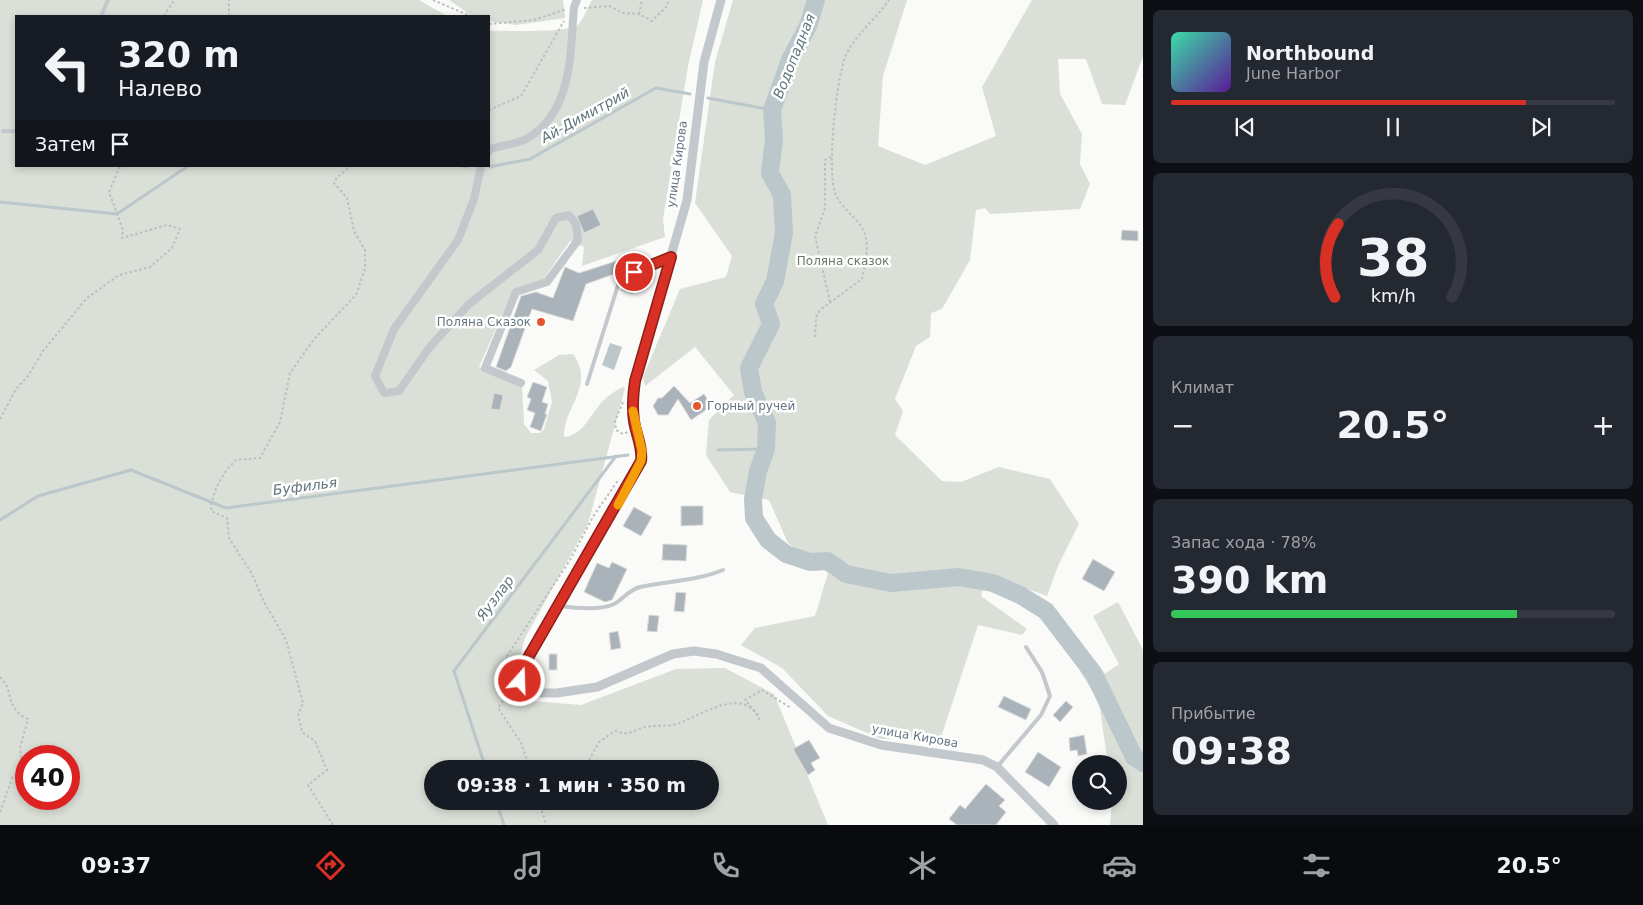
<!DOCTYPE html>
<html lang="ru">
<meta charset="utf-8">
<style>
:root{--surface:#171b24;--page:#242831;--text:#f1f3f6;--muted:#9ea1a6;--line:#363941;--accent:#d93025}
body{margin:0;font-family:"DejaVu Sans",sans-serif;background:var(--page);color:var(--text);height:100vh;display:flex;flex-direction:column;font-size:19px;white-space:nowrap}
*{box-sizing:border-box;margin:0}
p{font-size:16px;color:var(--muted)}
.icon{flex:none;width:28px;height:28px;fill:none;stroke:currentColor;stroke-width:2;stroke-linecap:round;stroke-linejoin:round}
.map{position:relative;flex:1;overflow:hidden}
.details{display:flex;flex-direction:column;gap:10px;padding:10px;background:#0d0f14;width:500px}
.details>*{flex:none}
.guide{position:absolute;left:15px;top:15px;width:475px;height:152px;border-radius:0px;box-shadow:0 2px 8px #0003;background:#171b24;color:var(--text);overflow:hidden}
.buttons{position:absolute;left:1072px;top:755px;display:grid;gap:10px}
.buttons a{display:grid;place-items:center;width:55px;height:55px;border-radius:50%;background:var(--surface);box-shadow:0 2px 8px #0003;font-size:25px}
.speed{position:absolute;left:15px;top:745px;display:flex;gap:10px;font-size:25px;font-weight:700;text-align:center}
.speed>*{display:grid;place-content:center;width:65px;height:65px;border-radius:50%;background:var(--surface);box-shadow:0 2px 8px #0003;line-height:1}
.speed .limit{border:8px solid #d22;background:#fff;color:#111}
.pin{position:absolute;display:grid;place-items:center;width:42px;height:42px;color:#fff;margin:-21px;border:2px solid #fff;border-radius:50%;box-shadow:0 1px 5px #0007}
.me{position:absolute;width:55px;margin:-28px;rotate:20deg;stroke-linejoin:round;filter:drop-shadow(0 0 4px #0008)}
.turn{display:flex;align-items:center;gap:18px;height:105px;padding:0 20px;font-size:22px}
.turn .icon{width:65px;height:65px;stroke-width:2.5}
.turn b{display:block;font-size:35px;line-height:42px}
.then{display:flex;align-items:center;height:48px;padding:0 20px;background:#0003;gap:10px;font-size:19px}
.big{font-size:38px;font-weight:700;line-height:1.1}
.details .tile{flex:1;display:flex;flex-direction:column;justify-content:center;gap:8px;min-width:0;padding:0 18px;border-radius:8px;background:var(--page)}
.details .dial{align-items:center;gap:0}
.dial svg{height:130px;overflow:visible;fill:none;stroke:var(--line);stroke-width:7;stroke-linecap:round;text-anchor:middle}
.dial text{fill:var(--text);stroke:none}
.song{display:flex;align-items:center;gap:15px}
.cover{width:60px;height:60px;border-radius:8px;background:linear-gradient(135deg,hsl(160 70% 55%),hsl(270 70% 35%))}
.played{height:5px;border-radius:2px;background:linear-gradient(90deg,var(--accent) 80%,var(--line) 80%)}
.keys{display:flex;justify-content:space-around;direction:ltr}
.heat{display:flex;justify-content:space-between;align-items:center;font-size:28px;direction:ltr}
.charge{height:8px;border-radius:4px;background:linear-gradient(90deg,#34c759 78%,var(--line) 0)}
.trip{position:absolute;left:424px;top:760px;width:295px;height:50px;border-radius:25px;background:var(--surface);box-shadow:0 2px 8px #0003;font-weight:700;line-height:50px;text-align:center}
.menu{display:flex;height:80px;justify-content:space-around;align-items:center;background:#090b0e;color:var(--muted)}
.menu .icon{width:35px;height:35px}
.menu .active{color:var(--accent)}
.menu b{font-size:22px;color:var(--text)}
main{display:flex;flex:1;min-height:0}
.map>svg:first-child{display:block}
.green{fill:#dadfd7;fill-rule:evenodd}
.water{fill:#bbc7cb}
.lines{fill:none;stroke-linecap:round;stroke-linejoin:round}
.stream{stroke:#bbc7cb;stroke-width:3}
.river{stroke:#bbc7cb;stroke-width:18}
.building{fill:#aab3b9;stroke:#dcdcda}
.path{stroke:#bbbfc2;stroke-width:2;stroke-dasharray:2.5 2.5;stroke-linecap:butt}
.service{stroke:#c3c8cc;stroke-width:4}
.minor{stroke:#c3c8cc;stroke-width:8}
.tertiary{stroke:#c3c8cc;stroke-width:9}
.route-casing{stroke:#8d1f18;stroke-width:12}
.route{stroke:#d93025;stroke-width:9}
.slow{stroke:#f59e0b;stroke-width:9}
.poi-dot{fill:#e4572e;stroke:#fff;stroke-width:2}
.labels{text-anchor:middle;dominant-baseline:central;stroke-width:5;stroke-linejoin:round;paint-order:stroke}
.street-label{font-size:12px;fill:#657683;stroke:#fff}
.park-label{font-size:12px;fill:#687a64;stroke:#fff}
.poi-label{font-size:12px;fill:#657683;stroke:#fff;text-anchor:end}
.water-label{font-size:14px;font-style:italic;fill:#60757c;stroke:#fff}
</style>
<main>
<div class="map">
<svg width="1143" height="825" viewBox="0 0 1143 825">
<rect width="100%" height="100%" fill="#fafaf8"/>
<g class="green">
<path d="M0,0H419L447,16H16V166H489V31C505,30 569,34 579,24C584,18 588,7 592,0H703L688,66L663,219L665,237L582,266L584,247L570,241L543,280L513,290L479,367L522,386L524,424L531,433H540L544,429L552,402L548,381L534,370L559,355L573,354C596,386 563,407 564,437C582,435 587,420 598,407C604,398 613,392 623,387L625,388L588,524L525,638L508,699L581,705L676,669L725,668L774,694L828,825H0ZM26,756H69V799H26ZM432,769H710V801H432Z"/>
<polygon points="449,0 563,0 565,18 516,25 489,21 489,16 472,16"/>
<polygon points="733,0 907,0 883,76 878,146 925,165 996,136 982,87 1032,0 1143,0 1143,56 1125,105 1102,104 1086,59 1058,59 1060,94 1082,134 1080,164 1090,184 1080,209 990,214 985,208 976,210 970,260 942,309 931,313 930,337 916,346 895,399 903,411 895,435 942,481 961,482 999,467 1050,479 1079,524 1058,566 1047,596 987,574 981,596 1027,629 1022,635 978,625 941,737 881,739 828,716 782,668 741,645 755,628 815,616 828,573 788,543 769,500 730,492 706,455 709,420 734,395 695,347 645,386 643,377 680,289 726,277 732,256 695,203 715,62"/>
<polygon points="1118,602 1143,650 1143,825 1110,825 1112,801 1119,801 1119,764 1108,764 1099,702 1080,671 1106,673 1119,664 1093,616"/>
</g>
<polygon class="water" points="610,343 622,347 614,370 602,365"/>
<g class="lines">
<g class="stream">
<polyline points="708,98 772,110"/>
<polyline points="463,166 466,167"/>
<polyline points="489,167 530,159 656,88 690,94"/>
<polyline points="0,202 117,214 188,166"/>
<polyline points="718,450 766,449"/>
<polyline points="0,520 38,496 131,470 226,508 628,455"/>
<polyline points="486,769 454,671 616,456"/>
<polyline points="496,801 504,825"/>
</g>
<polyline class="river" points="816,0 808,26 790,60 772,110 774,139 770,173 782,195 784,233 775,281 764,304 771,324 749,368 753,392 767,423 766,449 758,471 753,499 754,518 768,540 786,554 810,562 828,561 846,574 891,583 959,577 993,583 1020,595 1046,611 1094,674 1134,757 1143,763"/>
</g>
<g class="building">
<polygon points="593,209 601,225 584,233 577,216"/>
<polygon points="1122,230 1138,231 1138,241 1121,240"/>
<polygon points="638,254 643,264 586,284 573,321 532,309 511,367 506,371 496,367 521,296 536,292 553,298 565,267 579,273"/>
<polygon points="625,279 636,282 633,294 621,290"/>
<polygon points="533,382 547,387 542,402 548,404 545,414 547,414 541,431 530,427 535,413 527,410 531,399 527,397"/>
<polygon points="674,386 690,403 704,394 712,406 691,420 678,399 668,415 658,415 653,406 658,398 662,398"/>
<polygon points="494,393 503,395 500,410 491,409"/>
<polygon points="681,506 703,506 703,525 681,526"/>
<polygon points="634,507 652,517 641,536 623,526"/>
<polygon points="663,544 687,545 686,561 662,560"/>
<polygon points="1093,559 1115,572 1104,591 1082,579"/>
<polygon points="612,562 627,569 612,600 605,602 584,592 597,563 609,568"/>
<polygon points="676,592 686,593 684,612 674,611"/>
<polygon points="649,615 659,616 657,632 647,631"/>
<polygon points="618,631 621,648 611,650 609,633"/>
<rect x="549" y="654" width="8" height="16"/>
<polygon points="1004,696 1031,709 1026,720 998,707"/>
<polygon points="1066,701 1073,707 1060,722 1053,715"/>
<polygon points="1084,735 1087,754 1078,756 1077,750 1070,751 1069,738"/>
<polygon points="809,740 820,758 811,763 815,770 808,775 793,749"/>
<polygon points="1038,752 1061,767 1049,787 1025,772"/>
<polygon points="986,784 1005,800 999,806 1006,812 996,825 957,825 949,819 960,805 965,809"/>
</g>
<g class="lines">
<g class="path">
<polyline points="433,0 470,16"/>
<polyline points="584,8 609,6 623,13 639,14 652,21 668,5 667,0"/>
<polyline points="639,14 642,0"/>
<polyline points="164,16 174,0"/>
<polyline points="229,16 229,0"/>
<polyline points="489,24 534,20 567,9"/>
<polyline points="489,110 521,96 564,21"/>
<polyline points="830,302 815,236 825,208 825,160 831,157"/>
<path d="M815,337L816,317L820,310L862,279C866,260 872,238 858,222C850,213 842,207 836,196C826,176 836,74 847,53C857,33 876,19 889,0"/>
<polyline points="623,402 615,421 616,430 623,434 628,432"/>
<polyline points="0,419 16,389 28,376 43,351 87,298 119,275 150,267 172,248 180,229 167,225 122,238 123,230 109,192 120,166"/>
<polyline points="511,671 507,656 570,560 594,515 619,479"/>
<path d="M0,677C15,691 4,708 28,719L20,748L24,773L13,776L0,812"/>
<polyline points="511,683 511,689 498,708 521,743 530,769"/>
<path d="M584,769L599,742L615,731C619,732 623,734 627,733C633,733 639,728 645,727C656,725 670,727 680,723C701,714 745,686 759,719L758,715L745,700L762,690L791,708"/>
<polyline points="539,801 546,825"/>
<path d="M333,825L308,785L327,770L315,741L302,732L298,714L303,703L286,640L263,600L252,574L229,538L227,518L211,511C211,493 223,472 236,460L260,458L280,422L290,373L314,339L356,295L365,269V250L354,231L347,198L334,183L336,179L350,166"/>
</g>
<g class="service">
<polyline points="101,16 108,0"/>
<polyline points="3,131 16,131"/>
<polyline points="587,384 619,282 623,275 669,258"/>
<path d="M560,606C575,608 600,611 614,604C623,599 629,590 640,587C668,581 696,581 723,570"/>
<polyline points="997,767 1041,715 1050,696 1042,672 1026,647"/>
</g>
<g class="minor">
<path d="M489,151L490,149C502,145 518,144 528,138C573,111 570,53 574,7L577,0"/>
<polyline points="481,166 474,199 458,240 394,329 375,376 384,393 399,391 429,348 469,304 538,250 556,218 569,215 576,224 578,240 547,282 516,292 485,368 521,383"/>
</g>
<path class="tertiary" d="M721,0L704,62L687,200L635,381C633,395 632,408 634,421C636,435 643,447 641,461L521,670L520,681L525,690L537,693H557L597,687L673,654L694,651L716,654L761,668L829,728L881,745L983,760L997,767L1054,825"/>
</g>
<g class="lines">
<defs>
<path id="route" d="M520,681L521,670L641,461C643,447 636,435 634,421C632,408 633,395 635,381L671,257L634,272"/>
</defs>
<use href="#route" class="route-casing"/>
<use href="#route" class="route"/>
<polyline class="slow" points="618,505 641,461 642,451 633,411"/>
</g>
<g class="poi-dot">
<circle cx="541" cy="322" r="5"/>
<circle cx="697" cy="406" r="5"/>
</g>
<g class="labels">
<g class="street-label">
<text transform="translate(677 164) rotate(-82)">улица Кирова</text>
<text transform="translate(915 736) rotate(10)">улица Кирова</text>
</g>
<g class="park-label">
<text x="843" y="261">Поляна сказок</text>
</g>
<g class="poi-label">
<text x="531" y="322">Поляна Сказок</text>
<text x="707" y="406" text-anchor="start">Горный ручей</text>
</g>
<g class="water-label">
<text transform="translate(794 56) rotate(-68)">Водопадная</text>
<text transform="translate(585 115) rotate(-29)">Ай-Димитрий</text>
<text transform="translate(305 486) rotate(-7)">Буфилья</text>
<text transform="translate(495 598) rotate(-53)">Яузлар</text>
</g>
</g>
</svg>
<div class="buttons">
<a><svg class="icon" aria-label="search" viewBox="0 0 24 24"><circle cx="10" cy="10" r="6"/><path d="M15 15l6 6"/></svg></a>
</div>
<div class="speed"><div class="limit">40</div></div>
<div class="pin" style="left:634px;top:272px;background:#d93025"><svg class="icon" aria-label="arrive" viewBox="0 0 24 24"><path d="M6 21V4h12l-3 4 3 4H6"/></svg></div>
<svg class="me" style="left:520px;top:681px" viewBox="-20 -20 40 40"><circle r="17" fill="#d93025" stroke="#fff" stroke-width="3"/><path d="M0-11L8 9 0 5-8 9z" fill="#fff"/></svg>
<div class="trip">09:38 · 1 мин · 350 m</div>
<div class="guide">
<div class="turn"><svg class="icon" aria-label="left" viewBox="0 0 24 24"><path d="M17 20v-9H6M10 6l-5 5 5 5"/></svg><div><b>320 m</b>Налево</div></div>
<div class="then">Затем<svg class="icon" aria-label="arrive" viewBox="0 0 24 24"><path d="M6 21V4h12l-3 4 3 4H6"/></svg></div>
</div>
</div>
<section class="details">
<div class="tile">
<div class="song"><i class="cover"></i><div><b>Northbound</b><p>June Harbor</p></div></div>
<div class="played"></div>
<div class="keys"><svg class="icon" aria-label="previous" viewBox="0 0 24 24"><path d="M18 5L8 12l10 7zM5 5v14"/></svg><svg class="icon" aria-label="pause" viewBox="0 0 24 24"><path d="M8 5v14M16 5v14"/></svg><svg class="icon" aria-label="next" viewBox="0 0 24 24"><path d="M6 5l10 7-10 7zM19 5v14"/></svg></div>
</div>
<div class="tile dial"><svg viewBox="0 0 100 80">
<path d="M14 69A42 42 0 1 1 86 69"/>
<path d="M14 69A42 42 0 0 1 16 24" stroke="#d93025"/>
<text x="50" y="56" font-size="32" font-weight="700">38</text>
<text x="50" y="72" font-size="11">km/h</text>
</svg></div>
<div class="tile"><p>Климат</p>
<div class="heat"><a>−</a><b class="big">20.5°</b><a>+</a></div>
</div>
<div class="tile"><p>Запас хода · 78%</p><b class="big">390 km</b><div class="charge"></div></div>
<div class="tile"><p>Прибытие</p><b class="big">09:38</b></div>
</section>
</main>
<nav class="menu">
<b>09:37</b>
<svg class="icon active" aria-label="directions" viewBox="0 0 24 24"><path d="M12 3l9 9-9 9-9-9zM9 14v-3h6M13 9l2 2-2 2"/></svg>
<svg class="icon" aria-label="music" viewBox="0 0 24 24"><path d="M9 18V5l10-2v13"/><circle cx="6" cy="18" r="3"/><circle cx="16" cy="16" r="3"/></svg>
<svg class="icon" aria-label="phone" viewBox="0 0 24 24"><path d="M5 4h4l2 5-3 2q2 4 5 5l2-3 5 2v4C11 20 4 13 5 4z"/></svg>
<svg class="icon" aria-label="climate" viewBox="0 0 24 24"><path d="M12 3v18M4 7l16 10M4 17L20 7"/></svg>
<svg class="icon" aria-label="car" viewBox="0 0 24 24"><path d="M5 17H2v-5l4-1 3-4h7l3 4 3 1v5h-3M9 17h6M6 11h13"/><circle cx="7" cy="17" r="2"/><circle cx="17" cy="17" r="2"/></svg>
<svg class="icon" aria-label="filters" viewBox="0 0 24 24"><path d="M4 7h16M4 17h16"/><circle cx="9" cy="7" r="2"/><circle cx="15" cy="17" r="2"/></svg>
<b>20.5°</b>
</nav>
